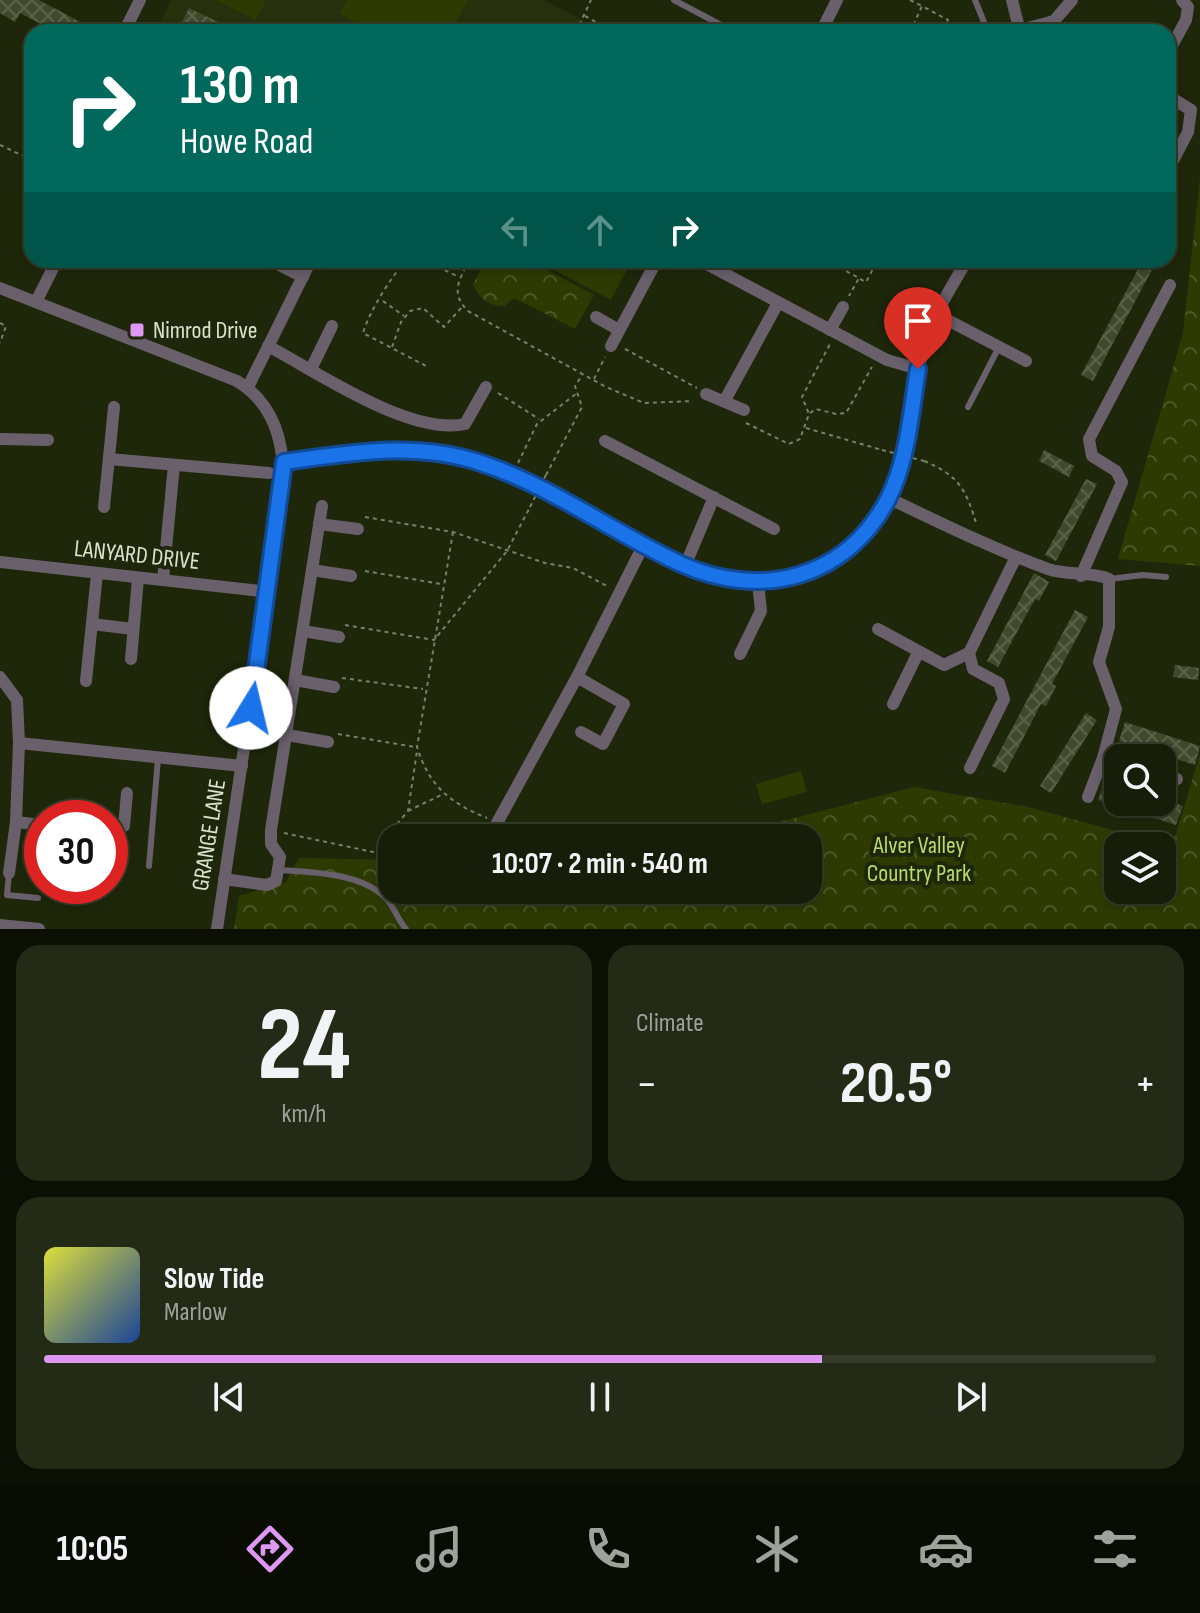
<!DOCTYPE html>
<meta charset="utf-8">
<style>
:root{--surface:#161d08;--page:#232a16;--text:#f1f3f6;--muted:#9ea29c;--line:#353b29;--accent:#de98f3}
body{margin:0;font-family:"Sofia Sans Condensed",sans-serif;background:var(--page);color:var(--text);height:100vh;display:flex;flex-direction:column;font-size:30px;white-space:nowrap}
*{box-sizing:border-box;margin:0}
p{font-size:26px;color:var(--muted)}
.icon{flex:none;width:44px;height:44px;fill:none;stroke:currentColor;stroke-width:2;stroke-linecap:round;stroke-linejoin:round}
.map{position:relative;height:929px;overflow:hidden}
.side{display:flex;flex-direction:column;gap:16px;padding:16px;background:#0c1004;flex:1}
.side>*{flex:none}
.banner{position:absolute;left:24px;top:24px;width:1152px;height:244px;border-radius:24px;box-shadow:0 4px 12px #0003,0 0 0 2px var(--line);background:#00695c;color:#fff;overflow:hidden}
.buttons{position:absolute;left:1104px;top:744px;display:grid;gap:16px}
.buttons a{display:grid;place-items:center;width:72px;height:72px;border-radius:16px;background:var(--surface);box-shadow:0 4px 12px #0003,0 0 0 2px var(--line);font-size:40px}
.speed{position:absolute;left:24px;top:800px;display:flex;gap:16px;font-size:40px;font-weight:700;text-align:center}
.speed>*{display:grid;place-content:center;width:104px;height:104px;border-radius:50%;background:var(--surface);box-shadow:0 4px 12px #0003,0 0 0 2px var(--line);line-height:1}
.speed .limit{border:12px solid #d22;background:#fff;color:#111}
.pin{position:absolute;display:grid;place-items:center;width:68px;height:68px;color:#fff;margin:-82px -34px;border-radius:50% 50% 50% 0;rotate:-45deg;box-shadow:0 0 8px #0007}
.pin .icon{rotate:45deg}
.me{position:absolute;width:88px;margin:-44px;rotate:9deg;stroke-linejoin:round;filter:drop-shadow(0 0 6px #0008)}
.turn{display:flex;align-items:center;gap:28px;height:168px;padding:0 24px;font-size:36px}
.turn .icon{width:104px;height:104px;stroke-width:2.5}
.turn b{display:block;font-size:56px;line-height:68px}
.lanes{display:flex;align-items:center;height:76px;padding:0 24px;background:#0003;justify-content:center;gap:40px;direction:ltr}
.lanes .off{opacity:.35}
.big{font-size:60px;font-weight:700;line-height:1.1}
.side .card{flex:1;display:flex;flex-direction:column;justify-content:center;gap:12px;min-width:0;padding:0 28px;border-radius:24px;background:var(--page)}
.side .dial{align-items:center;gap:0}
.dial b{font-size:104px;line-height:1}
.song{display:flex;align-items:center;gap:24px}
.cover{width:96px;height:96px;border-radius:12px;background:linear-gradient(135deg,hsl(60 70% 55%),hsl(220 70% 35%))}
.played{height:8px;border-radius:4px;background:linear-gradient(90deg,var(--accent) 70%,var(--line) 70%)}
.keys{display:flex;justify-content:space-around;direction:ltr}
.heat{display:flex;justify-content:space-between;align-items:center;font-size:44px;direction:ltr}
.side .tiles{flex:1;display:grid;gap:16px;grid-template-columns:1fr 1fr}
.card:last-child{grid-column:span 2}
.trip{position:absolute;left:378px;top:824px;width:444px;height:80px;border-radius:24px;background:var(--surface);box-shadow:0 4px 12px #0003,0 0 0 2px var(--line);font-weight:700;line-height:80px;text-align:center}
.tabs{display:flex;height:128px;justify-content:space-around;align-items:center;background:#090c03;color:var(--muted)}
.tabs .icon{width:56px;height:56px}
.tabs .selected{color:var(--accent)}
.tabs b{font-size:36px;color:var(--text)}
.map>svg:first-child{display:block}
.built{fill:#26300c}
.grass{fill:#2d3b03}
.park{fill:url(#park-crowns);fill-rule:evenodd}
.building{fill:url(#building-cross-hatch)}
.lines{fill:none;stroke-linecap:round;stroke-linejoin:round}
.path{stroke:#788068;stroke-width:2;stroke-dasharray:4 4;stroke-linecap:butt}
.service{stroke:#69606c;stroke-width:6}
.minor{stroke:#69606c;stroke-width:12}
.path-bridge{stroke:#788068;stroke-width:2;stroke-dasharray:4 4;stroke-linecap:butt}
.route-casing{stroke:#114b97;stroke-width:20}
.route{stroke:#1a73e8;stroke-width:14}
.poi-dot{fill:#de98f3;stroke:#1e270a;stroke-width:3}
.labels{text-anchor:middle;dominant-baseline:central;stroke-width:8;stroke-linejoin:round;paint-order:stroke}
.poi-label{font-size:24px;fill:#dce2d1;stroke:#1e270a;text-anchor:start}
.street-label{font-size:24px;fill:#dce2d1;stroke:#1e270a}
.park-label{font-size:24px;fill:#b9dc6d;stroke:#1e270a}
</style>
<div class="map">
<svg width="1200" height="929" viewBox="0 0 1200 929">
<defs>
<pattern id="park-crowns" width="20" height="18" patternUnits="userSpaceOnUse" patternTransform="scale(2)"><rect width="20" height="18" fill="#2d3b03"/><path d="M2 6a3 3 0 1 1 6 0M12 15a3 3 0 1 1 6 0" fill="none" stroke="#4b5727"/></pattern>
<pattern id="building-cross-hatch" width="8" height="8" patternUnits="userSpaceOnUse" patternTransform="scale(2)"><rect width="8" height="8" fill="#3f492c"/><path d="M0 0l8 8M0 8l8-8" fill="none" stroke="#5a634a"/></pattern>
</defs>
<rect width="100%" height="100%" fill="#1e270a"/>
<polygon class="built" points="171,0 543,0 584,20 578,32 156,32"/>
<g class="grass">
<polygon points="216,0 266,0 256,20"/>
<polygon points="347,0 467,0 468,1 449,32 372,32 339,13"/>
<polygon points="535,260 632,260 611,300"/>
<polygon points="801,771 807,792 762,804 756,784"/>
</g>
<g class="park">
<polygon points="1200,178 1200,566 1118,559 1183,333"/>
<path d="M486,260H528L594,295L575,329L514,298L504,306C487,305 480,299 473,284Z"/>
<path d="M1200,754V929H234L239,896L286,882L299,858L392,860V890H808V838H718L914,787L1028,807L1163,844L1174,840ZM1118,846H1162V890H1118Z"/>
</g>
<g class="building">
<polygon points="0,0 39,0 99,32 56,32 20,13 15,22 0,13"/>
<polygon points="189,8 239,32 177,32"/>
<polygon points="1143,260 1157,260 1093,381 1081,375"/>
<polygon points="1044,450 1074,466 1069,477 1039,461"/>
<polygon points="1086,479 1097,484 1056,561 1045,555"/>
<polygon points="1034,573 1049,582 1039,601 1035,599 998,667 987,661"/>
<polygon points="1075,610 1088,617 1052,684 1056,686 1046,706 1041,704 1005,773 992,766"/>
<polygon points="1175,665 1199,668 1198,680 1173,677"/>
<polygon points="1086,713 1097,720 1051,793 1040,786"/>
<polygon points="1125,722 1200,746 1195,765 1119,741"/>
<polygon points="1105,781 1118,785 1118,802 1162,802 1162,799 1183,806 1176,825 1098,800"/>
</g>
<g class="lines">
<g class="path">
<polyline points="910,0 922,6"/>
<polyline points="585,16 614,32"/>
<polyline points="576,32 591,0"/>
<polyline points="910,32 922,6 948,20 941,32"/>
<polyline points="29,131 30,158"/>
<polyline points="0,145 32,160"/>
<path d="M406,260C390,279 370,310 363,333L428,367"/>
<polyline points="423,260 459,277"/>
<path d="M469,260C459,281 450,293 468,311L606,387L644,403L693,401"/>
<polyline points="825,260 859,278 849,296"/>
<polyline points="860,279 866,282 878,260"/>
<polyline points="383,301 404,316"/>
<polyline points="0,323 6,326 0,343"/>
<polyline points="392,347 401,322 410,311 423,308 444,327 463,306"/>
<polyline points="625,349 697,388"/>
<polyline points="594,379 605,357"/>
<polyline points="498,393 539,419"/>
<polyline points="810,413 816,409 836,414 846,413 872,367"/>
<polyline points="746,423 789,444 800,439 809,414 802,397 830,344"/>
<polyline points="806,428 882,450"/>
<path d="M924,461C960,476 966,490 977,526"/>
<polyline points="518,463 537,424 577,393"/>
<polyline points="546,475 582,407 575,386 583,374"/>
<polyline points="365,517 453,532 545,563 573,568 607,586"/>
<path d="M453,532L417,747C429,786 450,803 487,818"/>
<polyline points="365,571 441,584"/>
<polyline points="345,625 434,640 507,551 530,507"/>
<polyline points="342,678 423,689"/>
<polyline points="338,734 415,747"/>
<polyline points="408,811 441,795"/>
<polyline points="284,833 373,852 408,811 417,751"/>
</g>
<g class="service">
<polyline points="674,0 721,25"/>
<polyline points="975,0 988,32"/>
<polyline points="717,32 721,25 735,32"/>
<polyline points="968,407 999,347"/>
<polyline points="1109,579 1143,575 1166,577"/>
<polyline points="149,866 158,758"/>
<path d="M280,870C313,872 359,873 385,897C394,906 397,919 406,929"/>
<polyline points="9,873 7,895 38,898"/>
</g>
<g class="minor">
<polyline points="1012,0 1020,32"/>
<polyline points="1020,30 1054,21 1072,0"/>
<polyline points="124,32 140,0"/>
<polyline points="810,32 824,26 837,0"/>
<polyline points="1168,53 1186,20 1188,7 1182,0"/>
<polyline points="1168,96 1191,110 1188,132 1168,170"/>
<polyline points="269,260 303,277"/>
<polyline points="699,260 887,360 918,369"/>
<path d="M0,288L237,381C275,404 285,445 283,487L217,929"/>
<polyline points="36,302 57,260"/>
<polyline points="936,314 1026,361"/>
<polyline points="596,317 619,330"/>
<polyline points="830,330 843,307"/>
<path d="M268,346C317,372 410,436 465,424L486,387"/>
<polyline points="611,346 657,260"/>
<polyline points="311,369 332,326"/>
<polyline points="248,387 311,260"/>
<polyline points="706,394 744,410"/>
<polyline points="725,400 778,303"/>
<polyline points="0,439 48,440"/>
<polyline points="605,441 774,529"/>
<polyline points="109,459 269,473"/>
<path d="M284,462C349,453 411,442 476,461C597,496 757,671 872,524C911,474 908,405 924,346C933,315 951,288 967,260"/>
<path d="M888,498C941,523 993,549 1048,569C1068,576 1091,571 1109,579V627L1099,662L1116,709L1103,758L1088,797"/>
<polyline points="104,507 114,407"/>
<polyline points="319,524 358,529"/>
<polyline points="0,562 269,592"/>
<polyline points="685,566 714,497"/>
<polyline points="312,570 351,576"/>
<polyline points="1081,576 1122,482 1116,471 1092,456 1089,439 1170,285"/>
<polyline points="163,580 174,465"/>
<polyline points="92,624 133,629"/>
<polyline points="878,629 944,665 969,653"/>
<polyline points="303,631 339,637"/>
<polyline points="740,654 761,611 758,583"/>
<polyline points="131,659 138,578"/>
<polyline points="0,677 17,700 19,743"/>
<polyline points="295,680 334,687"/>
<polyline points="86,681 97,574"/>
<polyline points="893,704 918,653"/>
<polyline points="581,732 603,744 624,704 577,677 643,546"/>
<polyline points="287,735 328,742"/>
<polyline points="970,768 1004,699 999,683 973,669 969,653 1016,557"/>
<polyline points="1162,775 1177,779"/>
<polyline points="16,822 42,825"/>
<polyline points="497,823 577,677"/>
<polyline points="110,831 124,826 127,793"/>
<polyline points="9,873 16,822 19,743 242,766"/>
<polyline points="224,879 267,885 276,881 280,857 271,844 271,830 322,506"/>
<polyline points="0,925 39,929"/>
</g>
<g class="path-bridge">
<polyline points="882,450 924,461"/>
<polyline points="530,507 546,475"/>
</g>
</g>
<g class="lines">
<defs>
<path id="route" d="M251,708L284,462C351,453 415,441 481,463C552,486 613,533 681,564C761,600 846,579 888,499C908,460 911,411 918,369"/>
</defs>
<use href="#route" class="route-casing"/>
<use href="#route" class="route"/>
</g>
<rect class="poi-dot" x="129" y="322" width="16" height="16" rx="4"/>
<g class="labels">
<g class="poi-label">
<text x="153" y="330">Nimrod Drive</text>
</g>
<g class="street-label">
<text transform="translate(137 555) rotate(6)">LANYARD DRIVE</text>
<text transform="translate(209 835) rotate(-81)">GRANGE LANE</text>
</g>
<g class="park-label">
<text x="919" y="845">Alver Valley<tspan x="919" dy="28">Country Park</tspan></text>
</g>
</g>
</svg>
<div class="buttons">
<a><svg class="icon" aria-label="search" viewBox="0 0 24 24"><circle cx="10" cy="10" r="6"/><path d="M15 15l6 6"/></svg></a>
<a><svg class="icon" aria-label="layers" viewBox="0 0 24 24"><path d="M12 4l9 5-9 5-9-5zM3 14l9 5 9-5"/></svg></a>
</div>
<div class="speed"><div class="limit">30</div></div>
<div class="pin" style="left:918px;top:369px;background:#d93025"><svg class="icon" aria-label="arrive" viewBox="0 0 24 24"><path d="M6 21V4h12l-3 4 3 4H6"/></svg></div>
<svg class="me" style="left:251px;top:708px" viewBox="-20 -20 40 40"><circle r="19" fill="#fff"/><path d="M0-13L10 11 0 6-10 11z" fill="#1a73e8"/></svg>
<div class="trip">10:07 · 2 min · 540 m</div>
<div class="banner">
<div class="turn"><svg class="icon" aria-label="right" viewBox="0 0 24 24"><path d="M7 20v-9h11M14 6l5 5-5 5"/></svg><div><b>130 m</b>Howe Road</div></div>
<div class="lanes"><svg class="icon off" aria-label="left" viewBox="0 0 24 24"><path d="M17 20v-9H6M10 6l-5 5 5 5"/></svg><svg class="icon off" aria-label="ahead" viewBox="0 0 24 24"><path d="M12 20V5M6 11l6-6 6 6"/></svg><svg class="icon" aria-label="right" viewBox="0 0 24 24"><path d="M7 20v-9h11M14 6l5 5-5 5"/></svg></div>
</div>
</div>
<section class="side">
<div class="tiles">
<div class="card dial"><b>24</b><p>km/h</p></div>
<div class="card"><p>Climate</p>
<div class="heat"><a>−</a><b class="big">20.5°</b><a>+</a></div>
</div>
<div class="card">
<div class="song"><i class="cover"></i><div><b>Slow Tide</b><p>Marlow</p></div></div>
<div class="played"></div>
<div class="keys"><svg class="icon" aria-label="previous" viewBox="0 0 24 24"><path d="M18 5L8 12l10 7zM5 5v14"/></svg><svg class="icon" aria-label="pause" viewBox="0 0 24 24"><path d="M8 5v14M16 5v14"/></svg><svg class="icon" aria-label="next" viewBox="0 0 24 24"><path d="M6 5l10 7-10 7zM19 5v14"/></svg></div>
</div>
</div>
</section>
<nav class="tabs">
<b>10:05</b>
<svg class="icon selected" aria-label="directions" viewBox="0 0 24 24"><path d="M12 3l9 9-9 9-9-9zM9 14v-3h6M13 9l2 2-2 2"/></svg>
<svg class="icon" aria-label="music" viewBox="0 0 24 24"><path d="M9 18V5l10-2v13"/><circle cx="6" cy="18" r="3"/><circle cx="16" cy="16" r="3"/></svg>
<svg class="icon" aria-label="phone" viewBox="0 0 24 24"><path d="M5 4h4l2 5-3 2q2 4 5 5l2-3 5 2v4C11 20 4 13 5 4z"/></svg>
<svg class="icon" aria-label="climate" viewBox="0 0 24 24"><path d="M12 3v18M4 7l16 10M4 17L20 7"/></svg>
<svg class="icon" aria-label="car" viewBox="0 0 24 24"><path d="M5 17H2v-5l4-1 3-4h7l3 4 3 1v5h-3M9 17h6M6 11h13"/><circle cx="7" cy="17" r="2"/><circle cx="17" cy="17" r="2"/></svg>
<svg class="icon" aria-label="filters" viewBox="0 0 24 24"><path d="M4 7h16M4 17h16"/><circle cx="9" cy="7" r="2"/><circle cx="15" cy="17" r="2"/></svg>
</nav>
